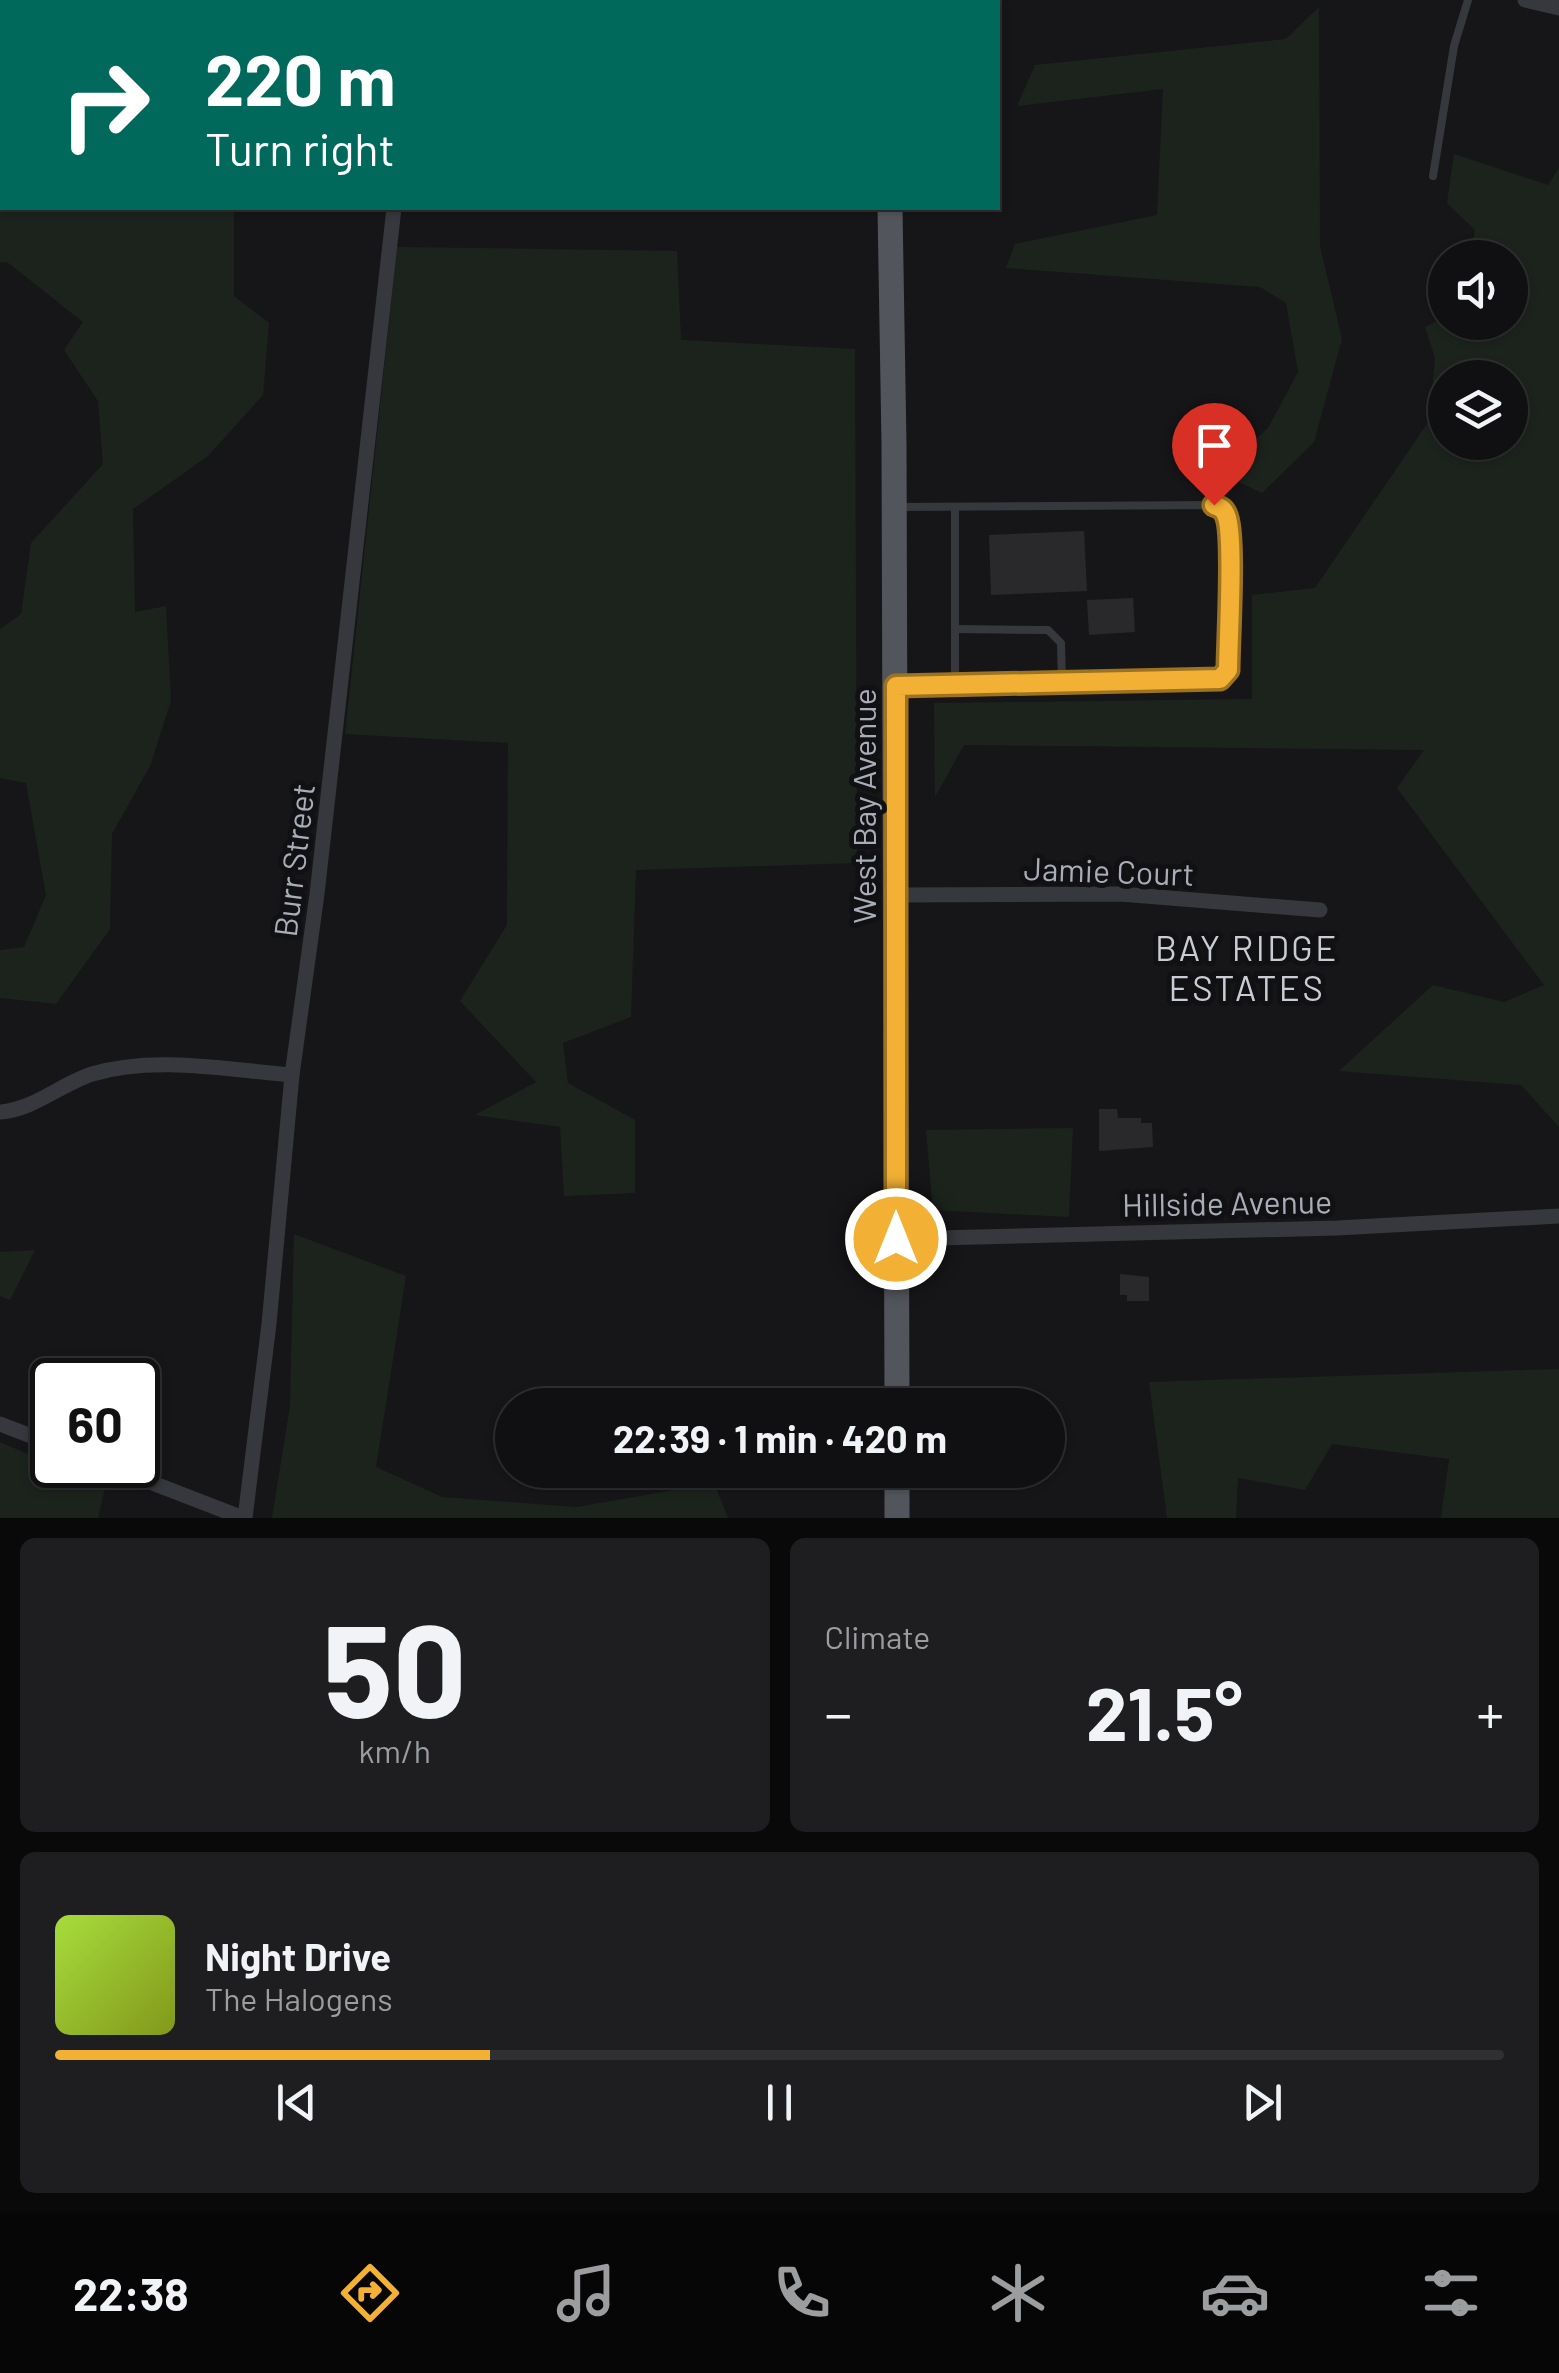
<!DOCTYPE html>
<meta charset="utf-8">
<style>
:root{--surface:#101012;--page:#1e1e20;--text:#f1f3f6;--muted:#9c9d9f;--line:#303032;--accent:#f2b134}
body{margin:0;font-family:Barlow,sans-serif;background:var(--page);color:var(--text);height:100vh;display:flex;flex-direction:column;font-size:38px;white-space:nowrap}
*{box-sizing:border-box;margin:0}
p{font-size:32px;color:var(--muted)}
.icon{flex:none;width:55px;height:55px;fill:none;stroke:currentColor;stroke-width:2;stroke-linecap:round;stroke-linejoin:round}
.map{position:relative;height:1518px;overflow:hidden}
.details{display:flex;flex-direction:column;gap:20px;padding:20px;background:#09090a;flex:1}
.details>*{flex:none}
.banner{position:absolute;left:0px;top:0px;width:1000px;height:210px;box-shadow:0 2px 8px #0004,0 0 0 2px var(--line);background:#00695c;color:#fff;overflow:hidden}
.buttons{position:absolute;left:1428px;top:240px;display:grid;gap:20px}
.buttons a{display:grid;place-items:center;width:100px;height:100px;border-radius:50%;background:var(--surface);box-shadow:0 2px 8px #0004,0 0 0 2px var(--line);font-size:50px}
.speed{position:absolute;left:30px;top:1358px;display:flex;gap:20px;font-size:50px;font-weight:700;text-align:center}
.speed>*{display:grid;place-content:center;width:130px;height:130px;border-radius:50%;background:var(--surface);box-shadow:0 2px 8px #0004,0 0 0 2px var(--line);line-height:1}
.speed .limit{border:5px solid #111;border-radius:15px;background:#fff;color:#111}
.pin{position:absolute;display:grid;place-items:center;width:85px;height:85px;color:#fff;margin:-102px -42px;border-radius:50% 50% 50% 0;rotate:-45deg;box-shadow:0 0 10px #0007}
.pin .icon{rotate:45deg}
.me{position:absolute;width:110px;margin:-55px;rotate:0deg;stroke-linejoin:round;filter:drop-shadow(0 0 8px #0008)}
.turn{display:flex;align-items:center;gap:35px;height:210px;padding:0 40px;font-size:45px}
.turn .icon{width:130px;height:130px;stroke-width:2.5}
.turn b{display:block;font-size:70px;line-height:85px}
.big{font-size:75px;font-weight:700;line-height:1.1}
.details .card{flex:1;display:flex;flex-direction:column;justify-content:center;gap:15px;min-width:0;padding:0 35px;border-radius:15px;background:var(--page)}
.details .dial{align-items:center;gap:0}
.dial b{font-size:130px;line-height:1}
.song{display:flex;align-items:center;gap:30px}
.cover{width:120px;height:120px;border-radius:15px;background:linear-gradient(135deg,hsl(80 70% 55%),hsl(70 70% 35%))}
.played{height:10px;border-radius:5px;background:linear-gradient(90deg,var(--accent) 30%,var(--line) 30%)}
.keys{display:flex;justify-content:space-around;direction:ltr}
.heat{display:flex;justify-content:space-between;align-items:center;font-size:55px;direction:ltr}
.details .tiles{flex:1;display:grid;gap:20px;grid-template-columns:1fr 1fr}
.card:last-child{grid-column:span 2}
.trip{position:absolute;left:495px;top:1388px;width:570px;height:100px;border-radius:50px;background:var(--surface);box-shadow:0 2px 8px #0004,0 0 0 2px var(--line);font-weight:700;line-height:100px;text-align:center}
.tabs{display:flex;height:160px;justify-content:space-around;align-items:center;background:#060607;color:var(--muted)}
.tabs .icon{width:70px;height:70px}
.tabs .current{color:var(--accent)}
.tabs b{font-size:45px;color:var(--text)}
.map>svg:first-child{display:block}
.green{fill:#1c231d;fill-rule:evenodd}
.building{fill:#29292c}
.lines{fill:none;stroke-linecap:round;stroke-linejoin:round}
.lane{stroke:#37383d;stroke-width:8}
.street{stroke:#37383d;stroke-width:15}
.primary{stroke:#53555c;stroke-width:25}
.route-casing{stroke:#9d7322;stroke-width:25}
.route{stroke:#f2b134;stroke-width:18}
.labels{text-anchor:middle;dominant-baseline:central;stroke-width:10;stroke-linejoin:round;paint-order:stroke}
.street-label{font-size:32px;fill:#a8adb8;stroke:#111113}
.neighbourhood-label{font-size:35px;letter-spacing:2.5px;fill:#c9ccd4;stroke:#111113}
</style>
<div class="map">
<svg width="1559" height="1518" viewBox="0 0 1559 1518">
<rect width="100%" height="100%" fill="#161618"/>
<g class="green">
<polygon points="1319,7 1320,246 1342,339 1314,442 1262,493 1218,472 1268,428 1298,372 1286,303 1260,287 1006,268 1015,244 1157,215 1163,89 1017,106 1035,65 1286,39"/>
<path d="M1454,154L1548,185L1559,168V1127L1521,1085L1339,1071L1433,985L1504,1002L1544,985L1397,788L1424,750L964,745L935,797L934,703L1252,699V595L1315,588L1429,421L1435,358L1425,327L1445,317V322H1510V258L1470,257L1475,230L1447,203ZM1445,378H1510V442H1445Z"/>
<polygon points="0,186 2,208 234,208 234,296 269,323 263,395 208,456 133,509 135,612 166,606 171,701 150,766 112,834 110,929 56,1004 0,998 0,950 24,947 46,895 26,783 0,778 0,629 21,614 31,543 103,464 98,401 64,350 83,322 7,262 0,263"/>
<polygon points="397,247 677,251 681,340 855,349 857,863 636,870 631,1017 563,1043 568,1083 635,1120 635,1193 564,1196 560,1127 475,1115 536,1082 460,1001 507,925 508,743 345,734"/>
<polygon points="1073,1128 1069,1217 933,1210 926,1130"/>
<polygon points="294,1234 406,1276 376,1467 442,1497 577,1507 714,1483 728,1518 272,1518 290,1406"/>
<polygon points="35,1250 10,1300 0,1296 0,1252"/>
<polygon points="1559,1369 1559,1518 1441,1518 1449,1459 1332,1444 1305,1490 1238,1478 1236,1518 1167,1518 1149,1382"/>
<polygon points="0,1442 105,1488 98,1518 0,1518"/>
</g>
<g class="building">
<polygon points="1084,531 1087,591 991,595 989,535"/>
<polygon points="1133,598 1135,632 1089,635 1087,600"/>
<polygon points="1099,1109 1117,1109 1118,1118 1141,1118 1141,1123 1152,1123 1153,1147 1099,1151"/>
<polygon points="1120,1274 1149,1277 1149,1301 1127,1301 1127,1295 1120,1295"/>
</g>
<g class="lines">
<g class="lane">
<polyline points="1433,176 1454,46 1468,0"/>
<path d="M898,507L1215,505C1221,508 1223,509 1226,515C1235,535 1228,642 1228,670L1220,679L900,685"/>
<polyline points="955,507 955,684"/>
<polyline points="955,629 1048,630 1061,643 1062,683"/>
</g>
<g class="street">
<polyline points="1525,0 1559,8"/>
<polyline points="416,2 416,0"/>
<polyline points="896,895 1120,894 1320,910"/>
<path d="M0,1112C33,1110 61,1084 92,1074C155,1055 228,1070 292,1075"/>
<polyline points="896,1239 1337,1228 1559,1216"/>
<polyline points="0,1424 52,1444"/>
<polyline points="106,1465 243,1518"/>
<polyline points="245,1518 269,1324 292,1075 317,894 394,208"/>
</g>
<g class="primary">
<polyline points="886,0 886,2"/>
<polyline points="890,208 894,444 897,1405"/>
<polyline points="897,1518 897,1470"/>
</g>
</g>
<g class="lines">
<defs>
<path id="route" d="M896,1239V686L1220,679L1228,670C1228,642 1235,534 1226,515C1223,508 1221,508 1214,505"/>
</defs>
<use href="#route" class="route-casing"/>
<use href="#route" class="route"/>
</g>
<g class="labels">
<g class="street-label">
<text transform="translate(863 806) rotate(-90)">West Bay Avenue</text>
<text transform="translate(293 860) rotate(-83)">Burr Street</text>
<text transform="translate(1109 870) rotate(2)">Jamie Court</text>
<text transform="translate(1227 1202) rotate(-1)">Hillside Avenue</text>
</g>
<g class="neighbourhood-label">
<text x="1247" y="947">BAY RIDGE<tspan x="1247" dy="40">ESTATES</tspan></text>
</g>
</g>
</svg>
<div class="buttons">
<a><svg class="icon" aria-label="sound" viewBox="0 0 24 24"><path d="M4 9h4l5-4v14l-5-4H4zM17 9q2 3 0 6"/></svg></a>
<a><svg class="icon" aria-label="layers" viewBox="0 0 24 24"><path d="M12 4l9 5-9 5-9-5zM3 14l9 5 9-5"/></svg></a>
</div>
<div class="speed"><div class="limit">60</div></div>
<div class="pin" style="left:1214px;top:505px;background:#d93025"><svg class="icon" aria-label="arrive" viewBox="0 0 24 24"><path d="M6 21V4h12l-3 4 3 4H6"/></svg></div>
<svg class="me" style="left:896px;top:1239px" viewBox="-20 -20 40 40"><circle r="17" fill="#f2b134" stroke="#fff" stroke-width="3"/><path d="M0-11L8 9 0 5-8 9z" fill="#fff"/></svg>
<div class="trip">22:39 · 1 min · 420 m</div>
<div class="banner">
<div class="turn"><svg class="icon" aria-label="right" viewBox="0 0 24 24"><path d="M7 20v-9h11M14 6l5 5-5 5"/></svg><div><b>220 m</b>Turn right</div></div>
</div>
</div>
<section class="details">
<div class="tiles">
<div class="card dial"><b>50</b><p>km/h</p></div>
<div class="card"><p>Climate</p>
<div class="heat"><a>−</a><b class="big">21.5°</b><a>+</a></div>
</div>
<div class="card">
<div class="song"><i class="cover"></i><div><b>Night Drive</b><p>The Halogens</p></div></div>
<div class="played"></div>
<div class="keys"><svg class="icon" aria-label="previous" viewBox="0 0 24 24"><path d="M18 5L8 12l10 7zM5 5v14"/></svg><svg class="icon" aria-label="pause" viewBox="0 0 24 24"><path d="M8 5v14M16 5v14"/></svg><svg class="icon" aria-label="next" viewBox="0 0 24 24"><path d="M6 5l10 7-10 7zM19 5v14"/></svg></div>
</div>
</div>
</section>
<nav class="tabs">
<b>22:38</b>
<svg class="icon current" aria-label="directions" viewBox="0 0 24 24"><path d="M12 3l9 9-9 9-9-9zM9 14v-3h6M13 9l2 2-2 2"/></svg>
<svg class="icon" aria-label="music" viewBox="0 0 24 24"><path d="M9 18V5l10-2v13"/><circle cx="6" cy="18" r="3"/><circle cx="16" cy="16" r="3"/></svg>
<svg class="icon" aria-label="phone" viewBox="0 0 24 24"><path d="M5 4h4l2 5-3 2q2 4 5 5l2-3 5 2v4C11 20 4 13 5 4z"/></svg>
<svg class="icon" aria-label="climate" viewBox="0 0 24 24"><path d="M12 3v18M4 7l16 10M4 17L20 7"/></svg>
<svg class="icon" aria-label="car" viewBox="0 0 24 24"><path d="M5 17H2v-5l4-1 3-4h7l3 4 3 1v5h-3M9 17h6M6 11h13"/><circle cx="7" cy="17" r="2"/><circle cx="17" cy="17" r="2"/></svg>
<svg class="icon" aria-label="filters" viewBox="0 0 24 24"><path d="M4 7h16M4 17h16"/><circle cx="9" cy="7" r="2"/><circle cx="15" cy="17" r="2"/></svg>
</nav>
